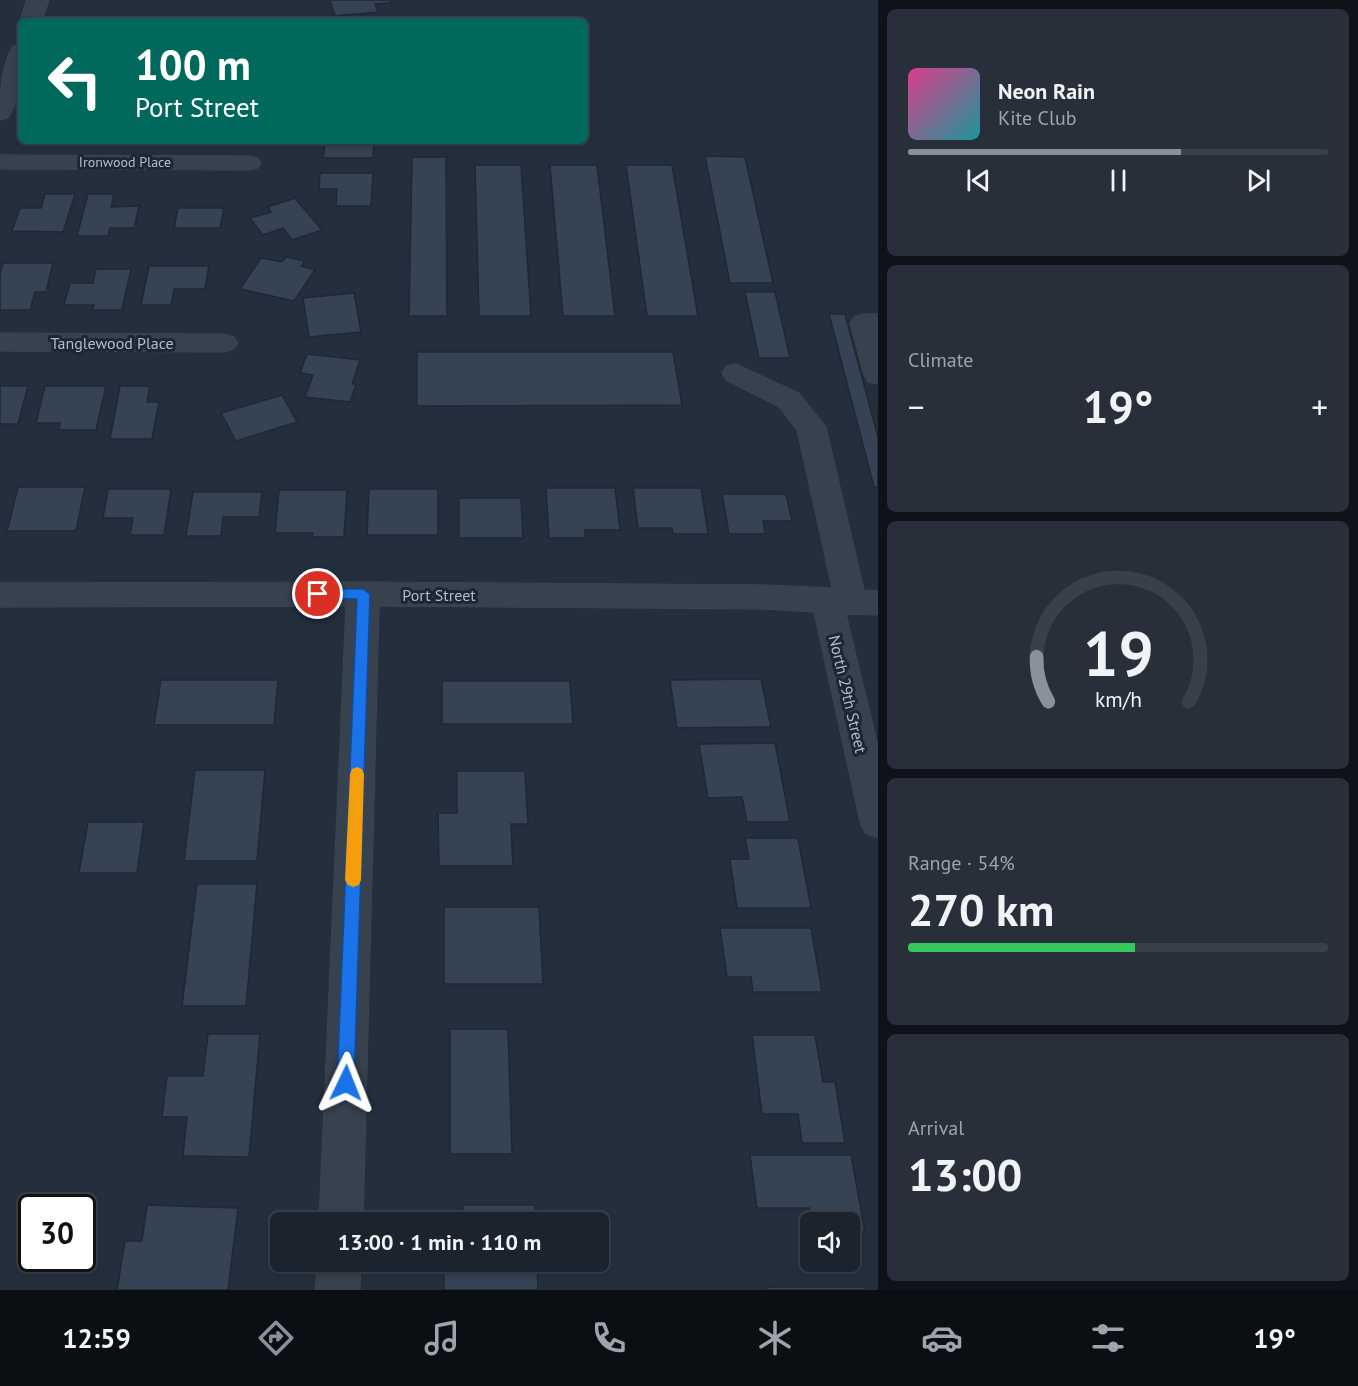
<!DOCTYPE html>
<meta charset="utf-8">
<style>
:root{--surface:#1b232e;--page:#282f3a;--text:#f1f3f6;--muted:#a0a4aa;--line:#39404a;--accent:#8c9099}
body{margin:0;font-family:"PT Sans",sans-serif;background:var(--page);color:var(--text);height:100vh;display:flex;flex-direction:column;font-size:22px;white-space:nowrap}
*{box-sizing:border-box;margin:0}
p{font-size:20px;color:var(--muted)}
.icon{flex:none;width:33px;height:33px;fill:none;stroke:currentColor;stroke-width:2;stroke-linecap:round;stroke-linejoin:round}
.map{position:relative;flex:1;overflow:hidden}
.sheet{display:flex;flex-direction:column;gap:9px;padding:9px;background:#0f1319;width:480px}
.sheet>*{flex:none}
.guide{position:absolute;left:18px;top:18px;width:570px;height:126px;border-radius:9px;box-shadow:0 3px 9px #0003,0 0 0 2px var(--line);background:#00695c;color:#fff;overflow:hidden}
.controls{position:absolute;left:800px;top:1212px;display:grid;gap:12px}
.controls a{display:grid;place-items:center;width:60px;height:60px;border-radius:9px;background:var(--surface);box-shadow:0 3px 9px #0003,0 0 0 2px var(--line);font-size:30px}
.speed{position:absolute;left:18px;top:1194px;display:flex;gap:12px;font-size:30px;font-weight:700;text-align:center}
.speed>*{display:grid;place-content:center;width:78px;height:78px;border-radius:50%;background:var(--surface);box-shadow:0 3px 9px #0003,0 0 0 2px var(--line);line-height:1}
.speed .limit{border:3px solid #111;border-radius:9px;background:#fff;color:#111}
.pin{position:absolute;display:grid;place-items:center;width:51px;height:51px;color:#fff;margin:-26px;border:3px solid #fff;border-radius:50%;box-shadow:0 2px 6px #0007}
.me{position:absolute;width:66px;margin:-33px;rotate:2deg;stroke-linejoin:round;filter:drop-shadow(0 0 4px #0008)}
.turn{display:flex;align-items:center;gap:21px;height:126px;padding:0 18px;font-size:27px}
.turn .icon{width:78px;height:78px;stroke-width:2.5}
.turn b{display:block;font-size:42px;line-height:51px}
.big{font-size:45px;font-weight:700;line-height:1.1}
.sheet .widget{flex:1;display:flex;flex-direction:column;justify-content:center;gap:9px;min-width:0;padding:0 21px;border-radius:9px;background:var(--page)}
.sheet .dial{align-items:center;gap:0}
.dial svg{height:156px;overflow:visible;fill:none;stroke:var(--line);stroke-width:7;stroke-linecap:round;text-anchor:middle}
.dial text{fill:var(--text);stroke:none}
.song{display:flex;align-items:center;gap:18px}
.cover{width:72px;height:72px;border-radius:9px;background:linear-gradient(135deg,hsl(330 70% 55%),hsl(180 70% 35%))}
.played{height:6px;border-radius:3px;background:linear-gradient(90deg,var(--accent) 65%,var(--line) 65%)}
.keys{display:flex;justify-content:space-around;direction:ltr}
.heat{display:flex;justify-content:space-between;align-items:center;font-size:33px;direction:ltr}
.charge{height:9px;border-radius:4px;background:linear-gradient(90deg,#34c759 54%,var(--line) 0)}
.trip{position:absolute;left:270px;top:1212px;width:339px;height:60px;border-radius:9px;background:var(--surface);box-shadow:0 3px 9px #0003,0 0 0 2px var(--line);font-weight:700;line-height:60px;text-align:center}
.tab-bar{display:flex;height:96px;justify-content:space-around;align-items:center;background:#0b0e12;color:var(--muted)}
.tab-bar .icon{width:42px;height:42px}
.tab-bar .selected{color:var(--accent)}
.tab-bar b{font-size:27px;color:var(--text)}
main{display:flex;flex:1;min-height:0}
.map>svg:first-child{display:block}
.building{fill:#364354;stroke:#1f2835;stroke-width:1.5}
.lines{fill:none;stroke-linecap:round;stroke-linejoin:round}
.minor-casing{stroke:#414a57;stroke-width:1}
.minor{fill:#38414e;fill-rule:evenodd}
.route{fill:#1a73e8;stroke:#114b97;stroke-width:1.5}
.slow{fill:#f59e0b}
.labels{text-anchor:middle;dominant-baseline:central;stroke-width:6;stroke-linejoin:round;paint-order:stroke}
.far-street-label{font-size:14px;fill:#b4bcc9;stroke:#1d2633}
.street-label{font-size:16px;fill:#b4bcc9;stroke:#1d2633}
</style>
<main>
<div class="map">
<svg width="878" height="1290" viewBox="0 0 878 1290">
<rect width="100%" height="100%" fill="#242f3e"/>
<g class="building">
<polygon points="330,0 390,0 391,3 375,4 378,12 335,16"/>
<polygon points="336,141 374,141 373,158 323,158 325,144 336,144"/>
<polygon points="705,156 745,157 773,283 730,283"/>
<polygon points="412,157 446,157 447,316 409,316"/>
<polygon points="475,165 521,165 531,316 479,316"/>
<polygon points="550,165 597,165 615,316 563,316"/>
<polygon points="626,165 672,165 698,316 647,316"/>
<polygon points="320,173 373,173 371,206 336,206 337,189 319,189"/>
<polygon points="45,194 75,194 63,232 12,231 20,208 41,208"/>
<polygon points="88,194 114,194 111,207 139,206 134,228 110,228 108,236 77,236"/>
<polygon points="295,198 322,230 292,240 283,228 263,235 250,218 271,212 268,207"/>
<polygon points="178,208 224,208 220,228 174,228"/>
<polygon points="286,257 305,261 301,266 315,270 294,301 240,289 261,258 282,262"/>
<polygon points="3,263 53,263 46,292 35,292 30,310 0,310 0,274"/>
<polygon points="149,266 209,266 205,289 174,289 171,305 141,305"/>
<polygon points="96,269 131,269 122,310 92,310 94,305 64,305 70,283 93,283"/>
<polygon points="745,292 775,292 790,358 759,358"/>
<polygon points="354,293 361,332 309,337 303,298"/>
<polygon points="829,314 845,314 878,437 878,487 874,487"/>
<polygon points="417,352 673,352 682,405 417,406"/>
<polygon points="307,354 360,360 352,384 356,384 350,402 305,397 313,375 300,373"/>
<polygon points="0,386 28,386 18,424 0,424"/>
<polygon points="45,386 106,386 96,430 59,430 60,423 36,423"/>
<polygon points="120,386 150,386 147,402 159,402 152,439 110,439"/>
<polygon points="282,395 297,422 236,441 221,413"/>
<polygon points="18,487 85,487 76,531 7,531"/>
<polygon points="546,488 615,488 620,530 585,530 585,538 549,538"/>
<polygon points="633,488 701,488 708,534 673,534 672,528 638,528"/>
<polygon points="108,489 171,489 164,535 130,535 133,518 103,518"/>
<polygon points="369,489 438,489 438,535 367,535"/>
<polygon points="279,490 347,490 344,537 312,537 313,533 275,533"/>
<polygon points="193,492 262,492 259,517 223,517 221,536 186,536"/>
<polygon points="722,494 786,494 792,521 763,521 765,534 729,534"/>
<polygon points="459,498 521,498 523,538 459,538"/>
<polygon points="761,679 771,727 677,728 670,680"/>
<polygon points="161,680 278,680 274,725 154,725"/>
<polygon points="442,681 570,681 573,724 442,724"/>
<polygon points="775,743 790,822 747,822 742,797 708,798 699,744"/>
<polygon points="195,770 265,770 257,861 184,861"/>
<polygon points="457,771 525,771 528,824 511,824 513,866 439,866 438,813 457,813"/>
<polygon points="88,822 144,822 137,873 79,873"/>
<polygon points="745,838 798,838 811,908 737,908 730,859 749,859"/>
<polygon points="197,884 257,884 246,1006 182,1006"/>
<polygon points="444,907 539,907 543,984 444,984"/>
<polygon points="720,928 811,928 822,992 753,992 751,977 727,977"/>
<polygon points="450,1029 508,1029 512,1154 450,1154"/>
<polygon points="208,1034 260,1034 249,1157 183,1156 187,1117 162,1117 167,1076 203,1076"/>
<polygon points="752,1035 815,1035 823,1082 835,1082 845,1143 802,1143 798,1114 762,1114"/>
<polygon points="750,1155 851,1155 865,1232 849,1232 849,1222 811,1222 809,1208 757,1208"/>
<polygon points="147,1205 238,1208 228,1290 117,1290 125,1241 142,1241"/>
<polygon points="463,1205 535,1205 536,1222 463,1222"/>
<polygon points="444,1262 537,1262 538,1290 444,1290"/>
<polygon points="767,1287 866,1287 866,1290 768,1290"/>
</g>
<g class="lines">
<defs>
<g id="minor">
<polygon points="27,0 49,0 42,21 20,21"/>
<path d="M21,44C21,69 23,96 8,118L0,120C0,95 0,68 13,46Z"/>
<polygon points="0,155 249,156 258,158 261,163 258,168 249,170 0,169"/>
<polygon points="864,314 878,314 878,384 868,382 864,375 850,323 854,317"/>
<polygon points="0,333 224,334 234,337 238,343 234,349 224,352 0,351"/>
<polygon points="736,364 799,393 826,427 864,590 878,591 878,615 846,614 878,746 878,838 865,833 860,822 814,612 765,609 379,606 363,1222 319,1222 346,606 0,607 0,583 363,582 765,585 832,588 797,430 779,407 726,380 722,373 726,366"/>
<polygon points="317,1262 361,1262 360,1290 316,1290"/>
</g>
</defs>
<use href="#minor" class="minor-casing"/>
<use href="#minor" class="minor"/>
</g>
<polygon class="route" points="318,589 363,589 370,594 354,1083 352,1089 346,1091 340,1089 337,1083 357,599 313,598 311,594"/>
<polygon class="slow" points="357,767 362,769 364,774 361,880 359,885 353,887 348,885 345,880 350,774 352,769"/>
<g class="labels">
<g class="far-street-label">
<text x="125" y="162">Ironwood Place</text>
</g>
<g class="street-label">
<text x="112" y="343">Tanglewood Place</text>
<text x="439" y="595">Port Street</text>
<text transform="translate(848 694) rotate(77)">North 29th Street</text>
</g>
</g>
</svg>
<div class="controls">
<a><svg class="icon" aria-label="sound" viewBox="0 0 24 24"><path d="M4 9h4l5-4v14l-5-4H4zM17 9q2 3 0 6"/></svg></a>
</div>
<div class="speed"><div class="limit">30</div></div>
<div class="pin" style="left:318px;top:594px;background:#d93025"><svg class="icon" aria-label="arrive" viewBox="0 0 24 24"><path d="M6 21V4h12l-3 4 3 4H6"/></svg></div>
<svg class="me" style="left:346px;top:1083px" viewBox="-20 -20 40 40"><path d="M0-17L14 15 0 8-14 15z" fill="#1a73e8" stroke="#fff" stroke-width="4"/></svg>
<div class="trip">13:00 · 1 min · 110 m</div>
<div class="guide">
<div class="turn"><svg class="icon" aria-label="left" viewBox="0 0 24 24"><path d="M17 20v-9H6M10 6l-5 5 5 5"/></svg><div><b>100 m</b>Port Street</div></div>
</div>
</div>
<section class="sheet">
<div class="widget">
<div class="song"><i class="cover"></i><div><b>Neon Rain</b><p>Kite Club</p></div></div>
<div class="played"></div>
<div class="keys"><svg class="icon" aria-label="previous" viewBox="0 0 24 24"><path d="M18 5L8 12l10 7zM5 5v14"/></svg><svg class="icon" aria-label="pause" viewBox="0 0 24 24"><path d="M8 5v14M16 5v14"/></svg><svg class="icon" aria-label="next" viewBox="0 0 24 24"><path d="M6 5l10 7-10 7zM19 5v14"/></svg></div>
</div>
<div class="widget"><p>Climate</p>
<div class="heat"><a>−</a><b class="big">19°</b><a>+</a></div>
</div>
<div class="widget dial"><svg viewBox="0 0 100 80">
<path d="M14 69A42 42 0 1 1 86 69"/>
<path d="M14 69A42 42 0 0 1 8 46" stroke="#8c9099"/>
<text x="50" y="56" font-size="32" font-weight="700">19</text>
<text x="50" y="72" font-size="11">km/h</text>
</svg></div>
<div class="widget"><p>Range · 54%</p><b class="big">270 km</b><div class="charge"></div></div>
<div class="widget"><p>Arrival</p><b class="big">13:00</b></div>
</section>
</main>
<nav class="tab-bar">
<b>12:59</b>
<svg class="icon selected" aria-label="directions" viewBox="0 0 24 24"><path d="M12 3l9 9-9 9-9-9zM9 14v-3h6M13 9l2 2-2 2"/></svg>
<svg class="icon" aria-label="music" viewBox="0 0 24 24"><path d="M9 18V5l10-2v13"/><circle cx="6" cy="18" r="3"/><circle cx="16" cy="16" r="3"/></svg>
<svg class="icon" aria-label="phone" viewBox="0 0 24 24"><path d="M5 4h4l2 5-3 2q2 4 5 5l2-3 5 2v4C11 20 4 13 5 4z"/></svg>
<svg class="icon" aria-label="climate" viewBox="0 0 24 24"><path d="M12 3v18M4 7l16 10M4 17L20 7"/></svg>
<svg class="icon" aria-label="car" viewBox="0 0 24 24"><path d="M5 17H2v-5l4-1 3-4h7l3 4 3 1v5h-3M9 17h6M6 11h13"/><circle cx="7" cy="17" r="2"/><circle cx="17" cy="17" r="2"/></svg>
<svg class="icon" aria-label="filters" viewBox="0 0 24 24"><path d="M4 7h16M4 17h16"/><circle cx="9" cy="7" r="2"/><circle cx="15" cy="17" r="2"/></svg>
<b>19°</b>
</nav>
